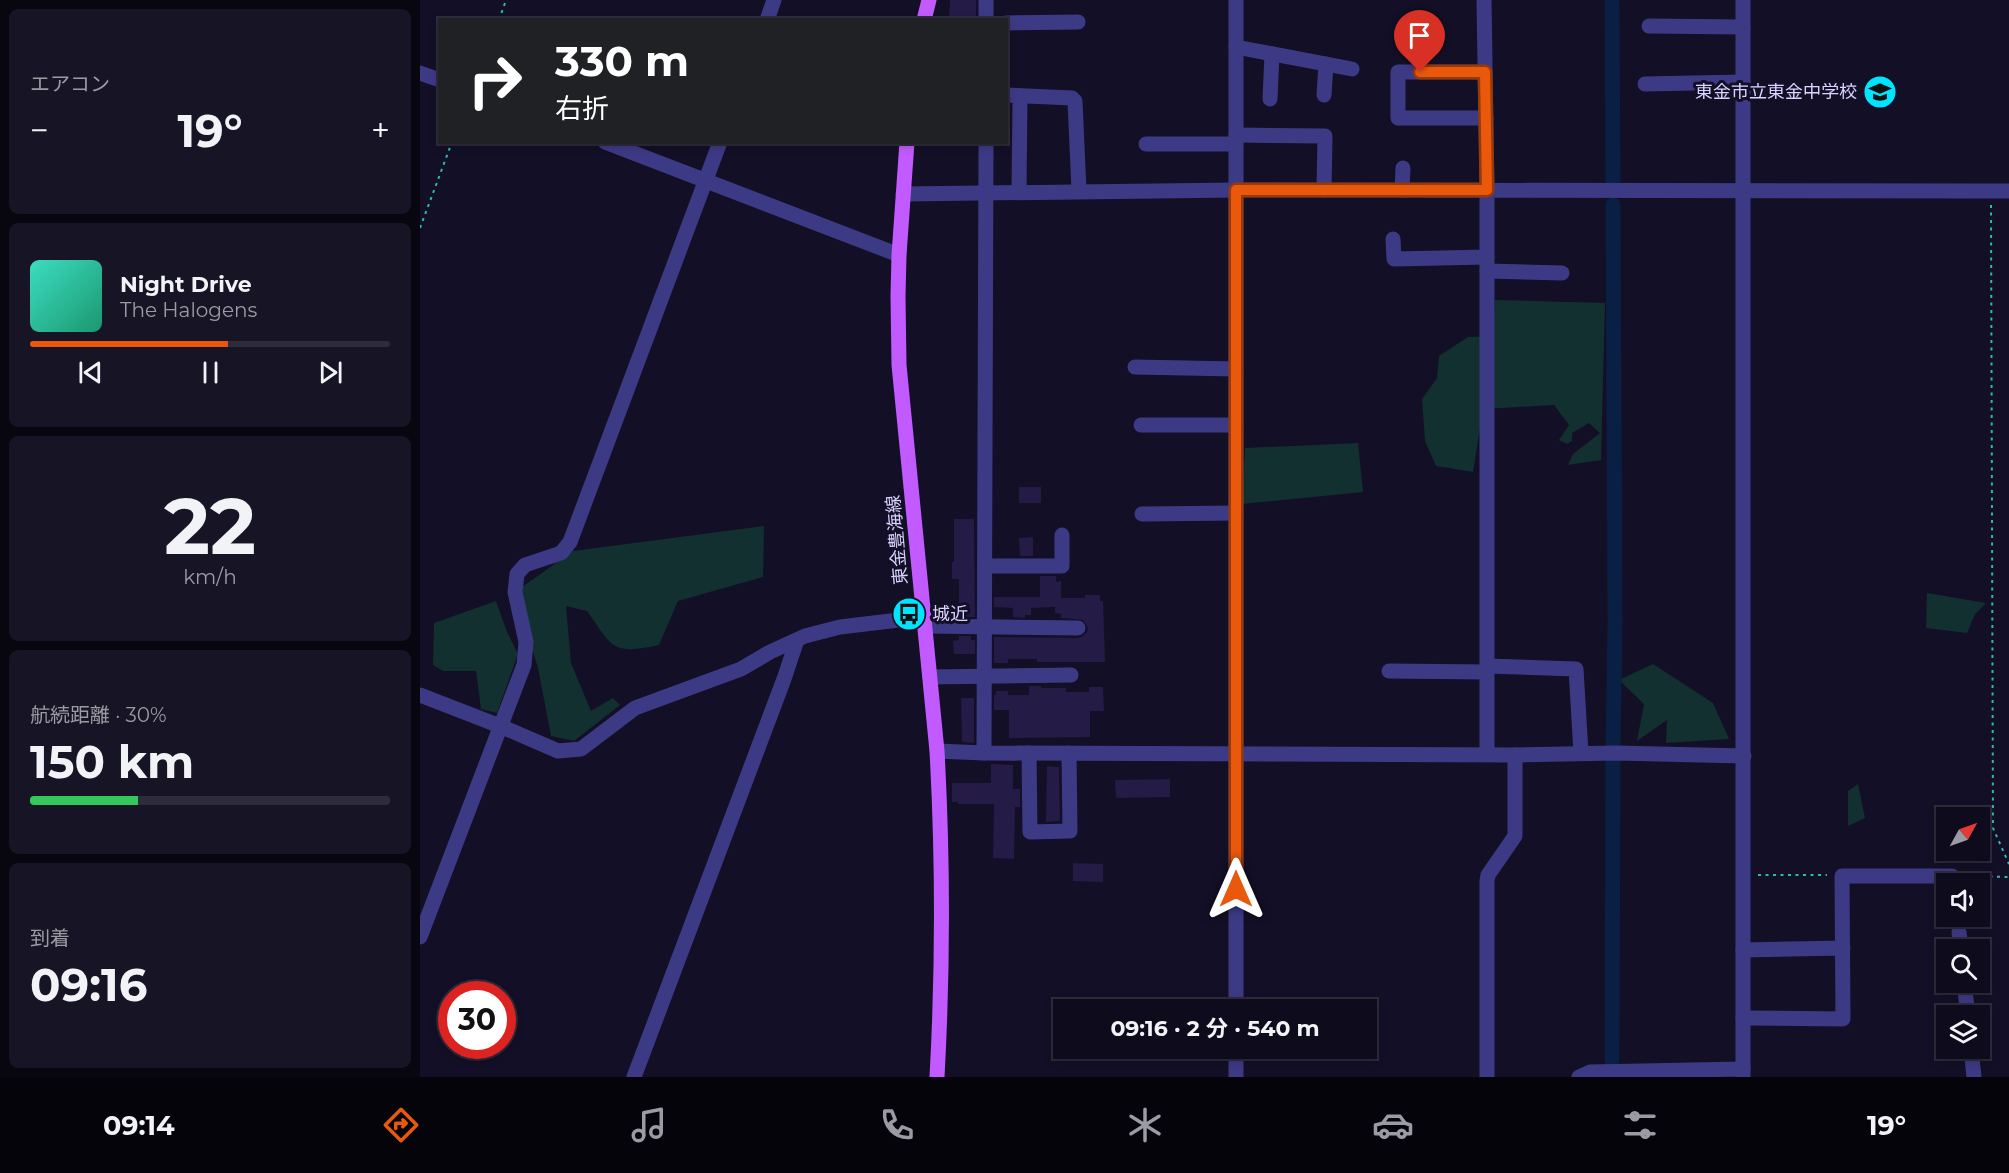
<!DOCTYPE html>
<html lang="ja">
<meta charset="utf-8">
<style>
:root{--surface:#0e0b1c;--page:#171425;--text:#f1f3f6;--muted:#9b9ba3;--line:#2e2b3b;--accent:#ea580c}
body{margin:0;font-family:Montserrat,"Noto Sans JP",sans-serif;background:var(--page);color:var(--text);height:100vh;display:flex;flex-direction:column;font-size:22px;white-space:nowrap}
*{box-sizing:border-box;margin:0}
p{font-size:20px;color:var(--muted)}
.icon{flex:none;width:33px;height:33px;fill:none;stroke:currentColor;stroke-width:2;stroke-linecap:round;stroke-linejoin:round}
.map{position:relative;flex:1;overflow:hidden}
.drawer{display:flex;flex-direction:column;gap:9px;padding:9px;background:#08060f;width:420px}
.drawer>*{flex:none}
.guide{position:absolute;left:18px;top:18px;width:570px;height:126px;border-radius:0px;box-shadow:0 3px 9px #0003,0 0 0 2px var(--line);background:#202124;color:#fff;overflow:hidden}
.needle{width:39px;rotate:50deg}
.buttons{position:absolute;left:1516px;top:807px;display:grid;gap:12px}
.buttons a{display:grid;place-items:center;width:54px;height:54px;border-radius:0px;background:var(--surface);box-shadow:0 3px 9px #0003,0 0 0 2px var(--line);font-size:30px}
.speed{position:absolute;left:18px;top:981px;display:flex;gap:12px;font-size:30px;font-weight:700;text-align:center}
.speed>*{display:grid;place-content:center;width:78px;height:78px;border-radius:50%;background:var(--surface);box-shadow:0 3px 9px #0003,0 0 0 2px var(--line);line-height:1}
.speed .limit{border:9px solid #d22;background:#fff;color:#111}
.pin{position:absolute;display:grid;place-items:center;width:51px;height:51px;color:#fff;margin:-62px -26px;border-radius:50% 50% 50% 0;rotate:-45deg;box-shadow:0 0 6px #0007}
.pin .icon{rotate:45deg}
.me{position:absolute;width:66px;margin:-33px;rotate:0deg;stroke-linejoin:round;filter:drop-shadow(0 0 4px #0008)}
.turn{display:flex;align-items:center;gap:21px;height:126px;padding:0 18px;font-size:27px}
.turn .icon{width:78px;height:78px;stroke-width:2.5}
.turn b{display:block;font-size:42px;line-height:51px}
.big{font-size:45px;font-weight:700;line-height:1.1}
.drawer .card{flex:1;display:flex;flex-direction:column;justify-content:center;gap:9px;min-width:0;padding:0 21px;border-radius:9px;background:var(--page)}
.drawer .dial{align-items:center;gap:0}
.dial b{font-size:78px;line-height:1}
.song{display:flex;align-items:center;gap:18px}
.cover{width:72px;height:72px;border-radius:9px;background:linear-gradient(135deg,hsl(170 70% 55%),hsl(160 70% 35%))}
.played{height:6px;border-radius:3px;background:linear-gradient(90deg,var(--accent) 55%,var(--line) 55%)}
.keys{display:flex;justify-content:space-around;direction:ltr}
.heat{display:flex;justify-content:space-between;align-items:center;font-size:33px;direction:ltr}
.charge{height:9px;border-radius:4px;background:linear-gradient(90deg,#34c759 30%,var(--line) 0)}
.trip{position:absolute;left:633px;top:999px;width:324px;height:60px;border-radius:0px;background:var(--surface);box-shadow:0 3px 9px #0003,0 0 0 2px var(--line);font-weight:700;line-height:60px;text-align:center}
.menu{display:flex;height:96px;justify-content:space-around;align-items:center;background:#06040b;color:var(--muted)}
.menu .icon{width:42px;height:42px}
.menu .active{color:var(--accent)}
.menu b{font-size:27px;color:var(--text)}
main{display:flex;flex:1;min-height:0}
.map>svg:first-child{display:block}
.green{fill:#12302f}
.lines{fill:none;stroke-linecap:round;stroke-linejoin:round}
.canal{stroke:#0a1f44;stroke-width:15}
.building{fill:#241b47}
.path{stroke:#2fb8b0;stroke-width:2;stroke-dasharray:3 4.5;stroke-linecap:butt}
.minor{stroke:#3d3a85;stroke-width:15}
.major{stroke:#c25bff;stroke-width:15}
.route-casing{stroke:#983908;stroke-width:15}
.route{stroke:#ea580c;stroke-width:10}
.labels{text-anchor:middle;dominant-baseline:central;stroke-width:6;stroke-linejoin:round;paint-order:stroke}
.poi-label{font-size:18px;fill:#d9d4ff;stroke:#130f26;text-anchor:end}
.street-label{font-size:18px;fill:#d9d4ff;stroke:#130f26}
</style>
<main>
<section class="drawer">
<div class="card"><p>エアコン</p>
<div class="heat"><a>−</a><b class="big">19°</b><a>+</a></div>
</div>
<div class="card">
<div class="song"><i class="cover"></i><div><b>Night Drive</b><p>The Halogens</p></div></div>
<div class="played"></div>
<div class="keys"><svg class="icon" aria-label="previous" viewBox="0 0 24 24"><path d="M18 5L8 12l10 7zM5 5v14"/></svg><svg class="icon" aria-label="pause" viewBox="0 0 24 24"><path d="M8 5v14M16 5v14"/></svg><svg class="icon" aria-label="next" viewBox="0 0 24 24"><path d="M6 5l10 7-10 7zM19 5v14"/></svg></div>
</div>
<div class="card dial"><b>22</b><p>km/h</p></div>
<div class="card"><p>航続距離 · 30%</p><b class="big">150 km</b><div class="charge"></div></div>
<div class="card"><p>到着</p><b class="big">09:16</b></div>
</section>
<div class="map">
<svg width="1589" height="1077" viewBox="0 0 1589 1077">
<rect width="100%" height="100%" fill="#130f26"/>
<g class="green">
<polygon points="1075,300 1185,303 1181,460 1148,465 1153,454 1180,433 1169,423 1152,433 1152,441 1147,444 1139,440 1149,425 1134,405 1063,409 1053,472 1016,466 1005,441 1002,399 1017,378 1019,356 1048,337 1073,336"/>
<polygon points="938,443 943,492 822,504 825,448"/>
<path d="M344,526L343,577L258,601L239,645C192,655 193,648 167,611L146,606L151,663L171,711L193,698L200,705L154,741L131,736L118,668L109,639L102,587L153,551Z"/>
<polygon points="1507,593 1566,603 1555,614 1547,633 1506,628"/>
<polygon points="76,601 87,632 98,654 77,713 61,709 56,671 23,671 13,665 14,623"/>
<polygon points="1233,664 1293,703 1309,739 1246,743 1247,720 1217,741 1224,704 1199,680"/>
<polygon points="1438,784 1445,818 1428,826 1428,791"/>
</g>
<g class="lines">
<g class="canal">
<polyline points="1192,0 1193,183"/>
<polyline points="1193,746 1195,623 1193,205"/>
<polyline points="1192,1060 1193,761"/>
</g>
</g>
<g class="building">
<polygon points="530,0 556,0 556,20 529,20"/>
<rect x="599" y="487" width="22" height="16"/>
<polygon points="534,519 554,519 555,617 539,617 539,579 532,579 532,562 534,562"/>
<polygon points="613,537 613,556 600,556 599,538"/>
<polygon points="620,576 636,576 636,582 641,581 641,598 665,598 665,595 680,595 680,601 683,601 685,662 617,662 617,659 588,659 588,663 574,663 574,637 658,638 663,636 667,632 668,628 663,620 641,618 641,614 635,613 635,607 611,608 611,615 605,615 605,618 593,617 593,608 574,607 574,597 620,597"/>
<polygon points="539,636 551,636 551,640 555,640 555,654 534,654 533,641 539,640"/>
<polygon points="609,686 621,686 621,688 646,688 646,692 669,692 669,687 683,687 684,711 670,711 670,737 589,738 589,710 574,710 574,695 576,695 576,691 588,691 588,695 609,695"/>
<polygon points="541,698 554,698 554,743 542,742"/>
<polygon points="571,764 593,765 593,789 600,789 600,807 595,807 594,859 573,858 574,804 538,804 538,802 532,802 532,783 571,783"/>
<polygon points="627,766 639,767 640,821 626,822"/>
<polygon points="750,779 750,797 696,798 695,780"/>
<polygon points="653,863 683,864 683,882 653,881"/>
</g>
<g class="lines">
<g class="path">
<polyline points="79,20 86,0"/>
<polyline points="1571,205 1573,828 1589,864"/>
<polyline points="0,228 32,142"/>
<polyline points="1338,875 1407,875"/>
<polyline points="1547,876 1589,877"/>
</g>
<g class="minor">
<polyline points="816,0 816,1010"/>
<polyline points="1064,0 1067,190 1067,754"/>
<polyline points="347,20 354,0"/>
<polyline points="566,20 566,0"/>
<polyline points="586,23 658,22"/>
<polyline points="1229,26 1323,27"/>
<polyline points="816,47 932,69"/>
<polyline points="1065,72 978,72 978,118 1066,118"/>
<polyline points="0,73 20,80"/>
<polyline points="1225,84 1323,82"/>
<polyline points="586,95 652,98 655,101 659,191"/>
<polyline points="904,95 906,64"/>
<polyline points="850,99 852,54"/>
<polyline points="816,135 905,136 904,190"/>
<polyline points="185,142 479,255"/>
<polyline points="726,144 816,144"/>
<polyline points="982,190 983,168"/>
<polyline points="599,192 600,96"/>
<polyline points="483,194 816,190 1589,191"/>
<polyline points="973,239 974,259 1067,257"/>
<polyline points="1067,271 1142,273"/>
<polyline points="715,367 816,369"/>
<polyline points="721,425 816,425"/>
<polyline points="722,514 816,513"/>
<polyline points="565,566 642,566 642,535"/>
<polyline points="505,626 658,628"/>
<polyline points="1067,666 1156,669 1161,753"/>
<polyline points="969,671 1067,672"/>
<polyline points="510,677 651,675"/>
<polyline points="0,695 80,726 138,751 161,749 215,708 321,669 350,652 385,636 420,627 504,617"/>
<polyline points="517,751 564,753 1095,755 1196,753 1324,756"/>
<polyline points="564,753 566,142"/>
<polyline points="609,753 610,832 650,831 649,753"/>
<polyline points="1539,932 1541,950"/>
<polyline points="0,937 104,665 106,642 95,592 97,574 105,565 141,553 150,542 300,142"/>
<polyline points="1323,950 1423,948"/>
<polyline points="1544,982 1548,1016"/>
<polyline points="1323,1018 1423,1019 1422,876 1532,876"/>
<polyline points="1551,1048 1554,1077"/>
<polyline points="214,1077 364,679 377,640"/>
<polyline points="816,1077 816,1048"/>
<polyline points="1067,1077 1067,881 1068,875 1095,836 1095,755"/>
<polyline points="1159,1077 1170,1072 1323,1069"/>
<polyline points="1323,1077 1323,0"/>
</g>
<g class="major">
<polyline points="504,20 509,0"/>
<path d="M487,142L479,255L478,296L479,365L517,751C523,860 523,968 517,1077"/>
</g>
</g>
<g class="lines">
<defs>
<polyline id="route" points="816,889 816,190 1067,190 1065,72 1000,72"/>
</defs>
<use href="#route" class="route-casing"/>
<use href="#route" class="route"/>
</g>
<defs>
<symbol id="school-disc" viewBox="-11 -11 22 22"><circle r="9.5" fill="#00e5ff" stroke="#130f26"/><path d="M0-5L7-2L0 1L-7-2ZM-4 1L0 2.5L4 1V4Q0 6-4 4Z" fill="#111"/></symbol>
<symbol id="bus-disc" viewBox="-11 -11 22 22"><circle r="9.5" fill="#00e5ff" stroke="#130f26"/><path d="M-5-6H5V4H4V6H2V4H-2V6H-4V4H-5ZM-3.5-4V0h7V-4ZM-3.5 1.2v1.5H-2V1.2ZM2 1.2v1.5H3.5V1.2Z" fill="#111"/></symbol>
</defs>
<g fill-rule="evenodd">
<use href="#school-disc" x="1441" y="73" width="38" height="38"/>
<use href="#bus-disc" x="470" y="595" width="38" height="38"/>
</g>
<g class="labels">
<g class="poi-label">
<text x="1437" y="92">東金市立東金中学校</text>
<text x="512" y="614" text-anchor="start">城近</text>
</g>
<g class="street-label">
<text transform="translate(477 540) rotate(-95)">東金豊海線</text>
</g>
</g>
</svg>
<div class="buttons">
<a><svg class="needle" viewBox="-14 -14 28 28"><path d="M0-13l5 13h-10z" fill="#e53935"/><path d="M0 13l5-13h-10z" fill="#9b9ba3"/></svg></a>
<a><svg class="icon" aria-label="sound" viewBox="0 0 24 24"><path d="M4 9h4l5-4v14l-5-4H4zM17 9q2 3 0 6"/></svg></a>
<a><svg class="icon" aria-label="search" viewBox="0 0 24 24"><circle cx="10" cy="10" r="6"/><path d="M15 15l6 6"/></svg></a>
<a><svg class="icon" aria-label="layers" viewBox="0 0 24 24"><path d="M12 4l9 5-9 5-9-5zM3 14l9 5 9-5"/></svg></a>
</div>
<div class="speed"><div class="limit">30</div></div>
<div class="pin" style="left:1000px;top:72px;background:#d93025"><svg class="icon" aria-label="arrive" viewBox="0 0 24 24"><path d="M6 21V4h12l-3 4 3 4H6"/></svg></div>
<svg class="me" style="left:816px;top:889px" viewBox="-20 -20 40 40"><path d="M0-17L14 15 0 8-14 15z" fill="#ea580c" stroke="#fff" stroke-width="4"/></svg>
<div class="trip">09:16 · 2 分 · 540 m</div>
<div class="guide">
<div class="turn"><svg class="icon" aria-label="right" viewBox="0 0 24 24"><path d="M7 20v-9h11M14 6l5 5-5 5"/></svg><div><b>330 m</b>右折</div></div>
</div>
</div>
</main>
<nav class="menu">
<b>09:14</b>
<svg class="icon active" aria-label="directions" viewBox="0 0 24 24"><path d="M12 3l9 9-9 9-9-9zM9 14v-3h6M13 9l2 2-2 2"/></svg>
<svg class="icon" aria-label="music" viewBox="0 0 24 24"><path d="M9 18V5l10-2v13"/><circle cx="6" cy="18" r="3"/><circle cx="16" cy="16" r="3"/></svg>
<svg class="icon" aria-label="phone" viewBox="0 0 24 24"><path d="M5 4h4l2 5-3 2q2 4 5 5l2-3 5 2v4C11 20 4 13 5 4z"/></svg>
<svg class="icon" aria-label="climate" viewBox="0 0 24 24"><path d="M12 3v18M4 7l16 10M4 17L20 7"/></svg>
<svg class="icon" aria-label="car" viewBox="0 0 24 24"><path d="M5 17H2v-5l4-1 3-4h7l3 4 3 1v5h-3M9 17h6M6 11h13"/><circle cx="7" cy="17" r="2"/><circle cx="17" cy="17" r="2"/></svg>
<svg class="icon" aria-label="filters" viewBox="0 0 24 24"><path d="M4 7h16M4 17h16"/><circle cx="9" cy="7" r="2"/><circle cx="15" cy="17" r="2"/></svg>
<b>19°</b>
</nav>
